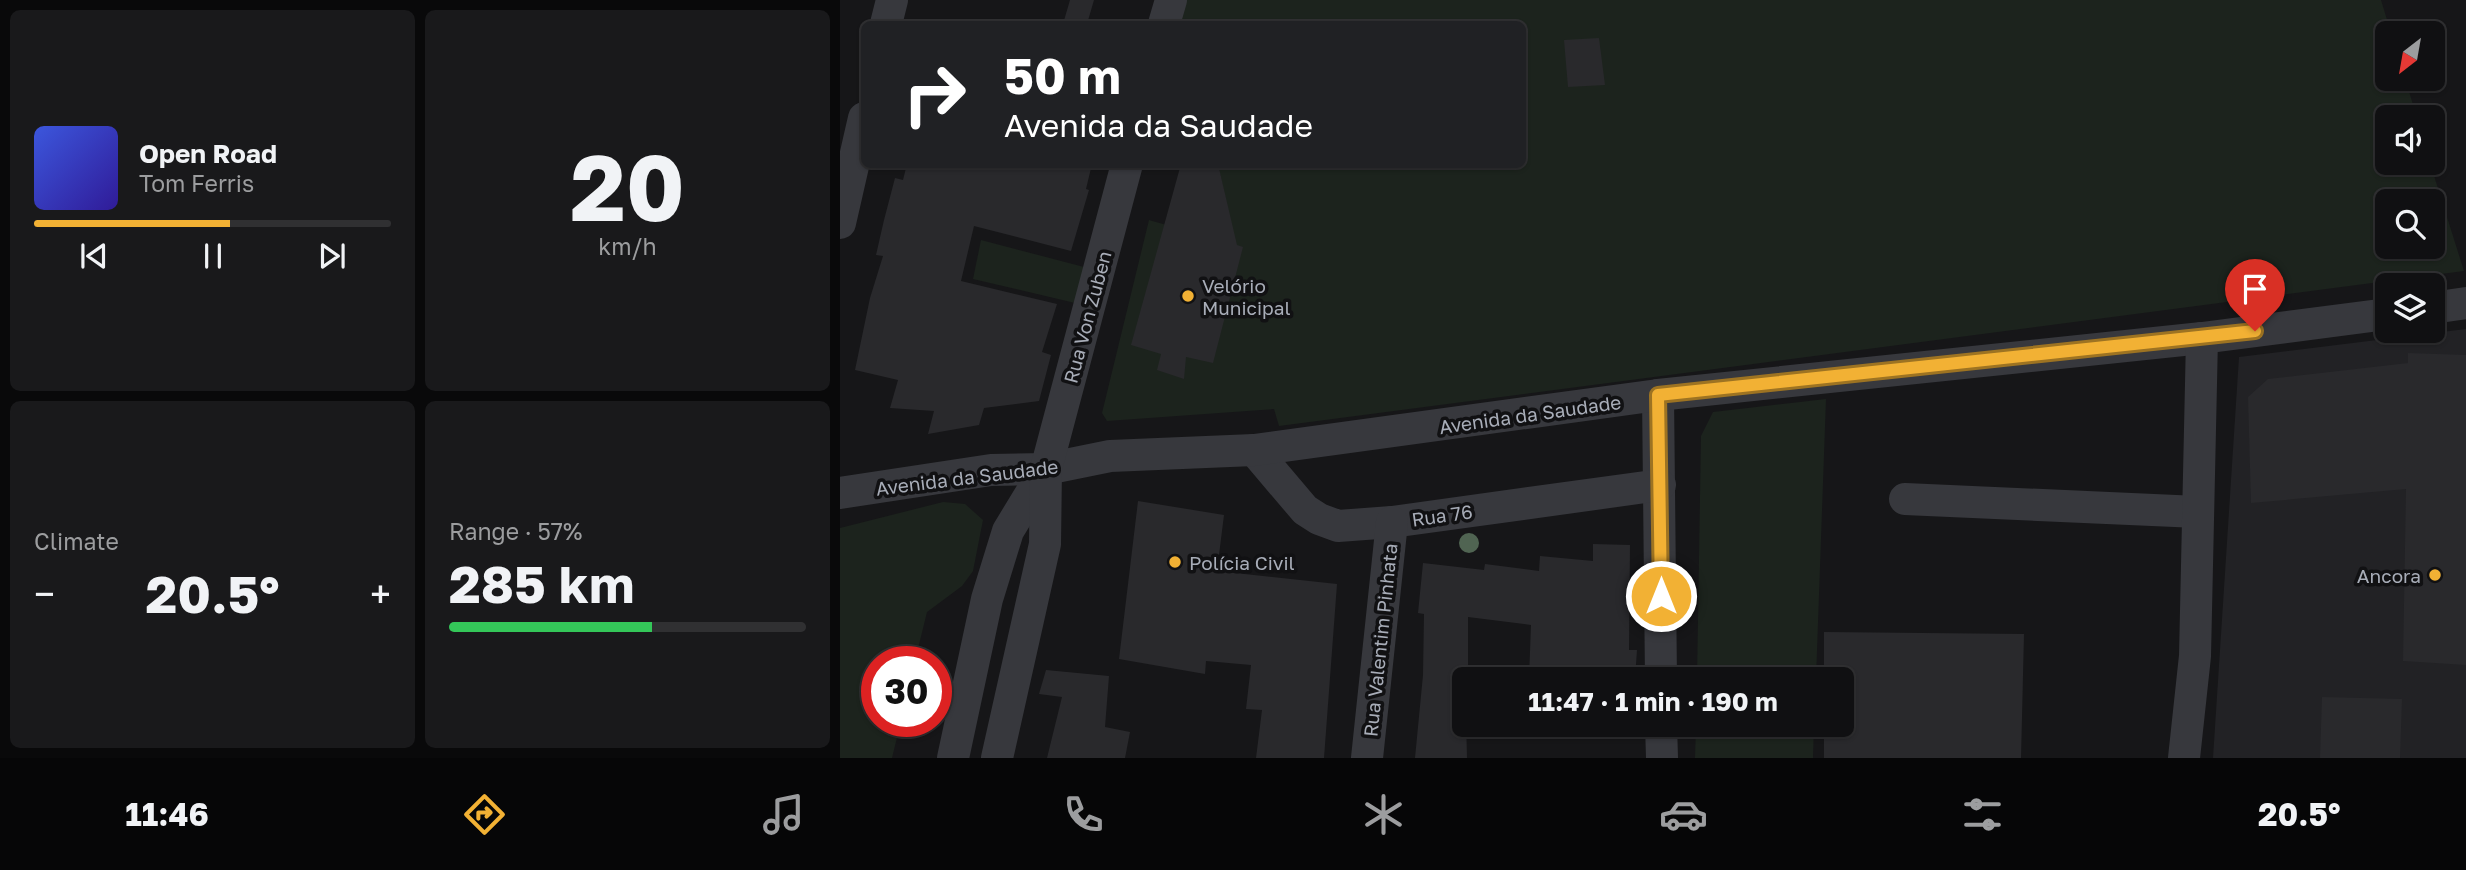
<!DOCTYPE html>
<meta charset="utf-8">
<style>
:root{--surface:#101012;--page:#19191b;--text:#f1f3f6;--muted:#9c9d9f;--line:#303032;--accent:#f2b134}
body{margin:0;font-family:"Golos Text",sans-serif;background:var(--page);color:var(--text);height:100vh;display:flex;flex-direction:column;font-size:26px;white-space:nowrap}
*{box-sizing:border-box;margin:0}
p{font-size:23px;color:var(--muted)}
.icon{flex:none;width:38px;height:38px;fill:none;stroke:currentColor;stroke-width:2;stroke-linecap:round;stroke-linejoin:round}
.map{position:relative;flex:1;overflow:hidden}
.details{display:flex;flex-direction:column;gap:10px;padding:10px;background:#09090a;width:840px}
.details>*{flex:none}
.guide{position:absolute;left:21px;top:21px;width:665px;height:147px;border-radius:10px;box-shadow:0 2px 5px #0004,0 0 0 2px var(--line);background:#202124;color:#fff;overflow:hidden}
.needle{width:46px;rotate:211deg}
.controls{position:absolute;left:1535px;top:21px;display:grid;gap:14px}
.controls a{display:grid;place-items:center;width:70px;height:70px;border-radius:10px;background:var(--surface);box-shadow:0 2px 5px #0004,0 0 0 2px var(--line);font-size:35px}
.speed{position:absolute;left:21px;top:646px;display:flex;gap:14px;font-size:35px;font-weight:700;text-align:center}
.speed>*{display:grid;place-content:center;width:91px;height:91px;border-radius:50%;background:var(--surface);box-shadow:0 2px 5px #0004,0 0 0 2px var(--line);line-height:1}
.speed .limit{border:10px solid #d22;background:#fff;color:#111}
.pin{position:absolute;display:grid;place-items:center;width:60px;height:60px;color:#fff;margin:-72px -30px;border-radius:50% 50% 50% 0;rotate:-45deg;box-shadow:0 0 7px #0007}
.pin .icon{rotate:45deg}
.me{position:absolute;width:77px;margin:-38px;rotate:0deg;stroke-linejoin:round;filter:drop-shadow(0 0 5px #0008)}
.turn{display:flex;align-items:center;gap:24px;height:147px;padding:0 28px;font-size:32px}
.turn .icon{width:91px;height:91px;stroke-width:2.5}
.turn b{display:block;font-size:49px;line-height:60px}
.big{font-size:52px;font-weight:700;line-height:1.1}
.details .tile{flex:1;display:flex;flex-direction:column;justify-content:center;gap:10px;min-width:0;padding:0 24px;border-radius:10px;background:var(--page)}
.details .dial{align-items:center;gap:0}
.dial b{font-size:91px;line-height:1}
.song{display:flex;align-items:center;gap:21px}
.cover{width:84px;height:84px;border-radius:10px;background:linear-gradient(135deg,hsl(230 70% 55%),hsl(250 70% 35%))}
.played{height:7px;border-radius:4px;background:linear-gradient(90deg,var(--accent) 55%,var(--line) 55%)}
.keys{display:flex;justify-content:space-around;direction:ltr}
.heat{display:flex;justify-content:space-between;align-items:center;font-size:38px;direction:ltr}
.charge{height:10px;border-radius:5px;background:linear-gradient(90deg,#34c759 57%,var(--line) 0)}
.details .tiles{flex:1;display:grid;gap:10px;grid-template-columns:repeat(2,1fr)}
.trip{position:absolute;left:612px;top:667px;width:402px;height:70px;border-radius:10px;background:var(--surface);box-shadow:0 2px 5px #0004,0 0 0 2px var(--line);font-weight:700;line-height:70px;text-align:center}
.tabs{display:flex;height:112px;justify-content:space-around;align-items:center;background:#060607;color:var(--muted)}
.tabs .icon{width:49px;height:49px}
.tabs .selected{color:var(--accent)}
.tabs b{font-size:32px;color:var(--text)}
main{display:flex;flex:1;min-height:0}
.map>svg:first-child{display:block}
.built{fill:#222225}
.green{fill:#1c231d;fill-rule:evenodd}
.building{fill:#29292c}
.lines{fill:none;stroke-linecap:round;stroke-linejoin:round}
.minor{stroke:#37383d;stroke-width:32}
.tree{fill:#506452}
.route-casing{stroke:#9d7322;stroke-width:18}
.route{stroke:#f2b134;stroke-width:12}
.poi-dot{fill:#f2b134;stroke:#111113;stroke-width:2.5}
.labels{text-anchor:middle;dominant-baseline:central;stroke-width:7;stroke-linejoin:round;paint-order:stroke}
.poi-label{font-size:19px;fill:#a8adb8;stroke:#111113;text-anchor:start}
.street-label{font-size:19px;fill:#a8adb8;stroke:#111113}
</style>
<main>
<section class="details">
<div class="tiles">
<div class="tile">
<div class="song"><i class="cover"></i><div><b>Open Road</b><p>Tom Ferris</p></div></div>
<div class="played"></div>
<div class="keys"><svg class="icon" aria-label="previous" viewBox="0 0 24 24"><path d="M18 5L8 12l10 7zM5 5v14"/></svg><svg class="icon" aria-label="pause" viewBox="0 0 24 24"><path d="M8 5v14M16 5v14"/></svg><svg class="icon" aria-label="next" viewBox="0 0 24 24"><path d="M6 5l10 7-10 7zM19 5v14"/></svg></div>
</div>
<div class="tile dial"><b>20</b><p>km/h</p></div>
<div class="tile"><p>Climate</p>
<div class="heat"><a>−</a><b class="big">20.5°</b><a>+</a></div>
</div>
<div class="tile"><p>Range · 57%</p><b class="big">285 km</b><div class="charge"></div></div>
</div>
</section>
<div class="map">
<svg width="1626" height="758" viewBox="0 0 1626 758">
<rect width="100%" height="100%" fill="#161618"/>
<polygon class="built" points="1626,329 1626,758 1373,758 1399,357"/>
<g class="green">
<path d="M346,0H1541L1551,33H1547V79H1565L1577,117H1547V163H1590L1624,271L439,426L434,409L267,421L262,413L309,220L396,245L378,165L682,164V24H340ZM1547,201H1592V247H1547Z"/>
<polygon points="141,240 244,267 235,303 133,279"/>
<polygon points="986,399 976,679 857,679 861,436 873,412"/>
<polygon points="103,502 125,504 143,520 133,571 122,586 87,612 75,661 37,662 37,721 61,721 52,758 0,758 0,528"/>
<polygon points="856,725 974,725 973,758 855,758"/>
</g>
<g class="building">
<polygon points="230,0 254,0 247,24 223,24"/>
<polygon points="759,38 765,85 728,87 724,40"/>
<polygon points="67,164 252,164 246,189 249,190 231,251 134,226 121,281 217,304 202,352 211,355 199,401 144,408 139,425 88,434 94,411 50,408 58,380 15,370 30,298 43,256 36,255 44,220 55,178 63,180"/>
<polygon points="341,164 378,164 397,245 403,247 373,363 346,357 344,379 317,370 321,354 291,345"/>
<polygon points="1568,353 1626,355 1626,665 1563,661 1566,489 1411,503 1408,397 1428,379 1568,363"/>
<polygon points="298,501 384,515 377,571 497,584 484,758 416,758 422,710 406,709 411,665 366,661 365,674 279,659"/>
<polygon points="753,544 790,545 789,650 797,650 795,679 689,678 691,625 628,617 628,676 625,676 627,758 575,758 583,675 584,614 578,613 583,563 644,570 645,564 699,571 700,556 753,561"/>
<polygon points="984,632 1184,634 1181,758 984,758 984,724 1003,724 1003,679 984,679"/>
<polygon points="206,670 269,676 265,727 290,732 285,758 207,758 222,697 199,694"/>
<polygon points="1482,697 1562,699 1560,758 1480,758"/>
</g>
<g class="lines">
<g class="minor">
<polyline points="46,24 52,0"/>
<polyline points="324,24 331,0"/>
<polyline points="0,223 24,118"/>
<polyline points="1592,308 1626,303"/>
<polyline points="818,395 821,679"/>
<polyline points="414,450 465,510 479,519 498,526 552,522 820,485"/>
<polyline points="0,493 151,470 206,469 270,456 414,450 818,395 1362,338 1547,314"/>
<polyline points="1065,499 1358,512"/>
<polyline points="821,724 822,758"/>
<polyline points="113,758 147,599 168,531 205,470"/>
<polyline points="157,758 205,544 206,469 287,164"/>
<polyline points="527,758 552,522"/>
<polyline points="1344,758 1355,656 1362,338"/>
</g>
</g>
<circle class="tree" cx="629" cy="543" r="10"/>
<g class="lines">
<defs>
<polyline id="route" points="821,596 818,395 1415,331"/>
</defs>
<use href="#route" class="route-casing"/>
<use href="#route" class="route"/>
</g>
<g class="poi-dot">
<circle cx="348" cy="296" r="7"/>
<circle cx="335" cy="562" r="7"/>
<circle cx="1595" cy="575" r="7"/>
</g>
<g class="labels">
<g class="poi-label">
<text x="362" y="285">Velório<tspan x="362" dy="22">Municipal</tspan></text>
<text x="349" y="562">Polícia Civil</text>
<text x="1581" y="575" text-anchor="end">Ancora</text>
</g>
<g class="street-label">
<text transform="translate(247 317) rotate(-75)">Rua Von Zuben</text>
<text transform="translate(690 414) rotate(-8)">Avenida da Saudade</text>
<text transform="translate(127 477) rotate(-7)">Avenida da Saudade</text>
<text transform="translate(602 515) rotate(-8)">Rua 76</text>
<text transform="translate(540 640) rotate(-84)">Rua Valentim Pinhata</text>
</g>
</g>
</svg>
<div class="controls">
<a><svg class="needle" viewBox="-14 -14 28 28"><path d="M0-13l5 13h-10z" fill="#e53935"/><path d="M0 13l5-13h-10z" fill="#9c9d9f"/></svg></a>
<a><svg class="icon" aria-label="sound" viewBox="0 0 24 24"><path d="M4 9h4l5-4v14l-5-4H4zM17 9q2 3 0 6"/></svg></a>
<a><svg class="icon" aria-label="search" viewBox="0 0 24 24"><circle cx="10" cy="10" r="6"/><path d="M15 15l6 6"/></svg></a>
<a><svg class="icon" aria-label="layers" viewBox="0 0 24 24"><path d="M12 4l9 5-9 5-9-5zM3 14l9 5 9-5"/></svg></a>
</div>
<div class="speed"><div class="limit">30</div></div>
<div class="pin" style="left:1415px;top:331px;background:#d93025"><svg class="icon" aria-label="arrive" viewBox="0 0 24 24"><path d="M6 21V4h12l-3 4 3 4H6"/></svg></div>
<svg class="me" style="left:821px;top:596px" viewBox="-20 -20 40 40"><circle r="17" fill="#f2b134" stroke="#fff" stroke-width="3"/><path d="M0-11L8 9 0 5-8 9z" fill="#fff"/></svg>
<div class="trip">11:47 · 1 min · 190 m</div>
<div class="guide">
<div class="turn"><svg class="icon" aria-label="right" viewBox="0 0 24 24"><path d="M7 20v-9h11M14 6l5 5-5 5"/></svg><div><b>50 m</b>Avenida da Saudade</div></div>
</div>
</div>
</main>
<nav class="tabs">
<b>11:46</b>
<svg class="icon selected" aria-label="directions" viewBox="0 0 24 24"><path d="M12 3l9 9-9 9-9-9zM9 14v-3h6M13 9l2 2-2 2"/></svg>
<svg class="icon" aria-label="music" viewBox="0 0 24 24"><path d="M9 18V5l10-2v13"/><circle cx="6" cy="18" r="3"/><circle cx="16" cy="16" r="3"/></svg>
<svg class="icon" aria-label="phone" viewBox="0 0 24 24"><path d="M5 4h4l2 5-3 2q2 4 5 5l2-3 5 2v4C11 20 4 13 5 4z"/></svg>
<svg class="icon" aria-label="climate" viewBox="0 0 24 24"><path d="M12 3v18M4 7l16 10M4 17L20 7"/></svg>
<svg class="icon" aria-label="car" viewBox="0 0 24 24"><path d="M5 17H2v-5l4-1 3-4h7l3 4 3 1v5h-3M9 17h6M6 11h13"/><circle cx="7" cy="17" r="2"/><circle cx="17" cy="17" r="2"/></svg>
<svg class="icon" aria-label="filters" viewBox="0 0 24 24"><path d="M4 7h16M4 17h16"/><circle cx="9" cy="7" r="2"/><circle cx="15" cy="17" r="2"/></svg>
<b>20.5°</b>
</nav>
